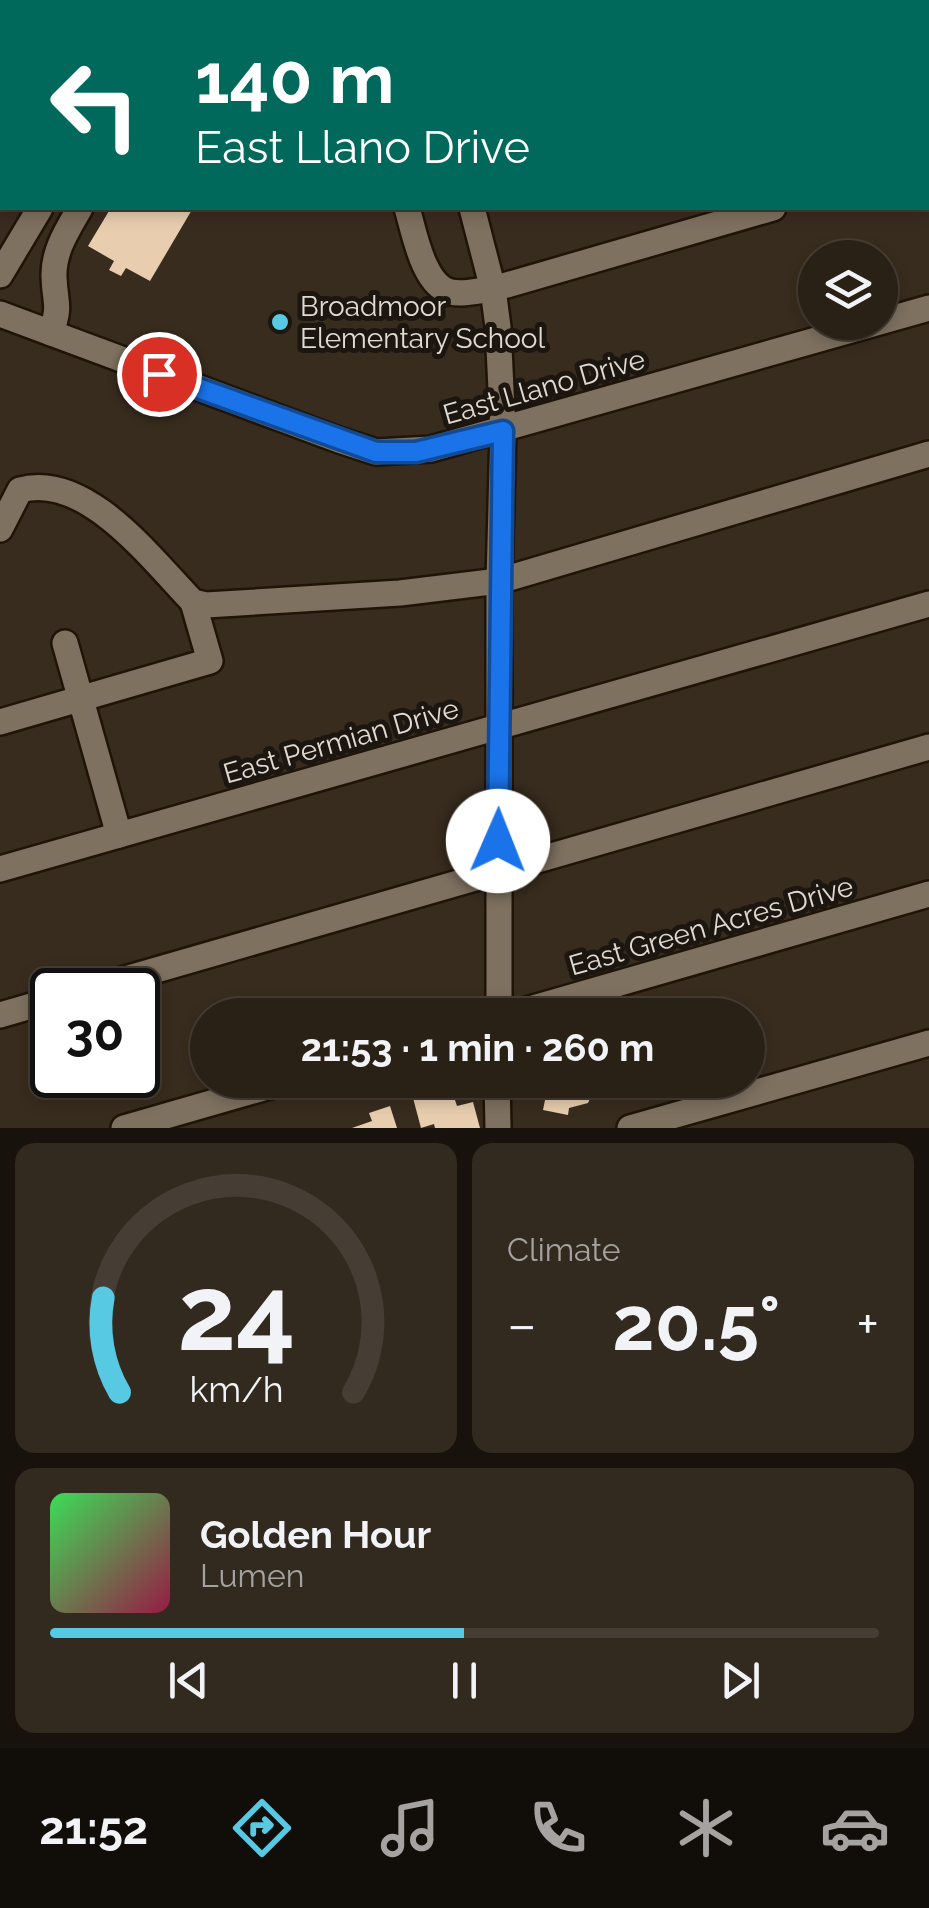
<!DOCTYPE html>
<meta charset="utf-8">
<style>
:root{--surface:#2a2116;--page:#32291f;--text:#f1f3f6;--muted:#a5a3a1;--line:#463e35;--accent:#57c9e3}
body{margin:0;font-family:Raleway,sans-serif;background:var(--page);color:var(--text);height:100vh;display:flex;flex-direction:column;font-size:38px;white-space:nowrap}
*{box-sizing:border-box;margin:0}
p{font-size:32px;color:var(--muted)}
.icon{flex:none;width:55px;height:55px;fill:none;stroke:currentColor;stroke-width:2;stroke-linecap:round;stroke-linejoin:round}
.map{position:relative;height:1128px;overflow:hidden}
.drawer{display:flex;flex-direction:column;gap:15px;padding:15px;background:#17120c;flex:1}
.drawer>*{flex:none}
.banner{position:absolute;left:0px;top:0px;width:930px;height:210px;box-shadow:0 5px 15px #0003,0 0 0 2px var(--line);background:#00695c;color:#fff;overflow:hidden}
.controls{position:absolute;left:798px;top:240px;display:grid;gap:20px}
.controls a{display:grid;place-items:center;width:100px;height:100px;border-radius:50%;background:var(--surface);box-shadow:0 5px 15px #0003,0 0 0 2px var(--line);font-size:50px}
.speed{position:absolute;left:30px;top:968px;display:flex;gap:20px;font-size:50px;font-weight:700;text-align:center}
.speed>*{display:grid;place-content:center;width:130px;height:130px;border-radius:50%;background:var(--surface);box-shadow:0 5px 15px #0003,0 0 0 2px var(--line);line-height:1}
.speed .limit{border:5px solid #111;border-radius:15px;background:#fff;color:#111}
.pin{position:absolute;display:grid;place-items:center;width:85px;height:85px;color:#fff;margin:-42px;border:5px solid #fff;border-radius:50%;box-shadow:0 2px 10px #0007}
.me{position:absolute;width:110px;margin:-55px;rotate:1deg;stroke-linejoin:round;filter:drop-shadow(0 0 8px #0008)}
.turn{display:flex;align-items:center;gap:35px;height:210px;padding:0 30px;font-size:45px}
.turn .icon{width:130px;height:130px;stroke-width:2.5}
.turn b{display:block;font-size:70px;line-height:85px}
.big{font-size:75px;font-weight:700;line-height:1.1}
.drawer .card{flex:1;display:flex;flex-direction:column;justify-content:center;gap:15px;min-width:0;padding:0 35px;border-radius:20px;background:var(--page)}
.drawer .dial{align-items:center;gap:0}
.dial svg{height:260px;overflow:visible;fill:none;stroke:var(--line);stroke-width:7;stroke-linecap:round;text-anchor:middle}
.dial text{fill:var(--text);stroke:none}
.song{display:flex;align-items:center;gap:30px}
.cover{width:120px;height:120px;border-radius:15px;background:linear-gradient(135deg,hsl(130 70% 55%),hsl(340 70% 35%))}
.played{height:10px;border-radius:5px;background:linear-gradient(90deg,var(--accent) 50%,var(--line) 50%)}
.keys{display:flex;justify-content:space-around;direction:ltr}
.heat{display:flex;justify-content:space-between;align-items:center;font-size:55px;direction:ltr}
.drawer .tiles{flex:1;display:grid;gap:15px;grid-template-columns:1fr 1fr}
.card:last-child{grid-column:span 2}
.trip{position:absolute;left:190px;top:998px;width:575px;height:100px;border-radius:50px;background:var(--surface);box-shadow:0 5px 15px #0003,0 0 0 2px var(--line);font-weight:700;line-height:100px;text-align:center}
.dock{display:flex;height:160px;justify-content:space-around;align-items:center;background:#110d09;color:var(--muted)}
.dock .icon{width:70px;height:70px}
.dock .on{color:var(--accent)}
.dock b{font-size:45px;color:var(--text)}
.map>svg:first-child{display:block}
.building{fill:#e8ceaf}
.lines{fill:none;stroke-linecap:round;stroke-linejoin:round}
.minor-casing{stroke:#1f1407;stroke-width:30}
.minor{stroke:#7e7160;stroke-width:25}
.route-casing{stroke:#114b97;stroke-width:25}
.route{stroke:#1a73e8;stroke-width:18}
.poi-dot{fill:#57c9e3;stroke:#1b160f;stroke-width:4}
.labels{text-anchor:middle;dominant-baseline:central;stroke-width:10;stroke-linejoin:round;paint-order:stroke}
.poi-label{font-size:28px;fill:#e2dad1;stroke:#1b160f;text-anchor:start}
.street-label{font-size:28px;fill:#e2dad1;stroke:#1b160f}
</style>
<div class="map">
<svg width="929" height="1128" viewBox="0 0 929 1128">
<rect width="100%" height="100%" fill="#382c1e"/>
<g class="building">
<polygon points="106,208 193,208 150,281 126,268 121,276 109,270 114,261 88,246 109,211"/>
<polygon points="549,1080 608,1080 608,1081 597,1084 588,1103 569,1108 568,1115 543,1110"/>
<polygon points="451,1088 457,1106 473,1102 480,1128 435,1128 434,1124 421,1128 413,1098"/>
<polygon points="390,1106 397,1128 352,1128 372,1121 369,1113"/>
</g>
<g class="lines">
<defs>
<g id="minor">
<polyline points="412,0 413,2"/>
<polyline points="165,2 167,0"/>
<polyline points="204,2 205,0"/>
<polyline points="464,2 474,0"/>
<polyline points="928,19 929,18"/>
<polyline points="928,162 929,162"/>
<path d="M407,208C414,231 423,286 451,292C463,295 480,290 493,289L773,208"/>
<polyline points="472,208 493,289 498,327 503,431 499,581 499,1015"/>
<polyline points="0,275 40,208"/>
<polyline points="0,314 339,440 376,452 431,449 929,308"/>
<path d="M51,333C61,304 55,305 54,277C53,251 68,229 80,208"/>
<path d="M0,529L20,490C86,471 152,560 193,602L206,605L400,593L499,581L929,454"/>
<polyline points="65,643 119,835"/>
<polyline points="0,722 210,661 193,602"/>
<polyline points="0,869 929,604"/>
<polyline points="87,990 929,747"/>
<polyline points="0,1015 52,1000"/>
<polyline points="509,1015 929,894"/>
<polyline points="497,1080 498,1128"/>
<polyline points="124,1128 291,1080"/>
<polyline points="630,1128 929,1043"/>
</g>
</defs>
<use href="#minor" class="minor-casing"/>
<use href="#minor" class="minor"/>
</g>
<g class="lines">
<defs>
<polyline id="route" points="159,374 376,452 416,452 503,431 498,841"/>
</defs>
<use href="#route" class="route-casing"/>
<use href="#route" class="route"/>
</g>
<circle class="poi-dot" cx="280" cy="322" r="10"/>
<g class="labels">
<g class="poi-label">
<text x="300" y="306">Broadmoor<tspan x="300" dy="32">Elementary School</tspan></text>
</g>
<g class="street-label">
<text transform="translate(544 387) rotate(-16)">East Llano Drive</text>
<text transform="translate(341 741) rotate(-16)">East Permian Drive</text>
<text transform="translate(711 926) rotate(-16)">East Green Acres Drive</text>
</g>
</g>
</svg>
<div class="controls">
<a><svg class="icon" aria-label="layers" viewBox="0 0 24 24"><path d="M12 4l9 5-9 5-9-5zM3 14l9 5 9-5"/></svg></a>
</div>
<div class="speed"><div class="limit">30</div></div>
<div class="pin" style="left:159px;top:374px;background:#d93025"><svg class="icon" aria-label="arrive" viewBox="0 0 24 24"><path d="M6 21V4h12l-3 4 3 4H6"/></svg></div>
<svg class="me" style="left:498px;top:841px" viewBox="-20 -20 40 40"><circle r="19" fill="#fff"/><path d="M0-13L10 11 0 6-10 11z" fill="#1a73e8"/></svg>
<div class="trip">21:53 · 1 min · 260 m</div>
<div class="banner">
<div class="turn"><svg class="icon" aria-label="left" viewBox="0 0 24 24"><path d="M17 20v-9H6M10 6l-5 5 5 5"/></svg><div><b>140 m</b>East Llano Drive</div></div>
</div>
</div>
<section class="drawer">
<div class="tiles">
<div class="card dial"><svg viewBox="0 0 100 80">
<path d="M14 69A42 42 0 1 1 86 69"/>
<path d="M14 69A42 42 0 0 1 9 40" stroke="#57c9e3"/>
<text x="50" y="56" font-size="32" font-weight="700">24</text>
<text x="50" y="72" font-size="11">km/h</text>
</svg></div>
<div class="card"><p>Climate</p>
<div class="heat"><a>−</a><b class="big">20.5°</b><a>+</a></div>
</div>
<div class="card">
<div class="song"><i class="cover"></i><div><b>Golden Hour</b><p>Lumen</p></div></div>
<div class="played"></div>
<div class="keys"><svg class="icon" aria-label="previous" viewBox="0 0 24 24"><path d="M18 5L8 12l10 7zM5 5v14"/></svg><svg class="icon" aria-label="pause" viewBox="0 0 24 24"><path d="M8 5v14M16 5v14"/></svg><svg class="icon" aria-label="next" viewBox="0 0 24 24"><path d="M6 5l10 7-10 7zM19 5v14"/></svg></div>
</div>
</div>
</section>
<nav class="dock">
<b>21:52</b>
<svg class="icon on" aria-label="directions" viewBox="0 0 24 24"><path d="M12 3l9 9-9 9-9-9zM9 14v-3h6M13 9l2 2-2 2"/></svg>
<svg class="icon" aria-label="music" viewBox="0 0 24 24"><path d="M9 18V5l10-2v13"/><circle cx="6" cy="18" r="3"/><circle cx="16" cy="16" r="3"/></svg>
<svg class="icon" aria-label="phone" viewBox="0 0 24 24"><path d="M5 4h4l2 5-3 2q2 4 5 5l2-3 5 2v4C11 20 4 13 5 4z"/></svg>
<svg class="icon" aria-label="climate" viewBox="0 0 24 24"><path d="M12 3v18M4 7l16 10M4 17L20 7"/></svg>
<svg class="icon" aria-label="car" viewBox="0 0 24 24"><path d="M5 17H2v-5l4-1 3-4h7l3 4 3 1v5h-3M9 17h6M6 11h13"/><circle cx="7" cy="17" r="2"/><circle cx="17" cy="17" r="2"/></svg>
</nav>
